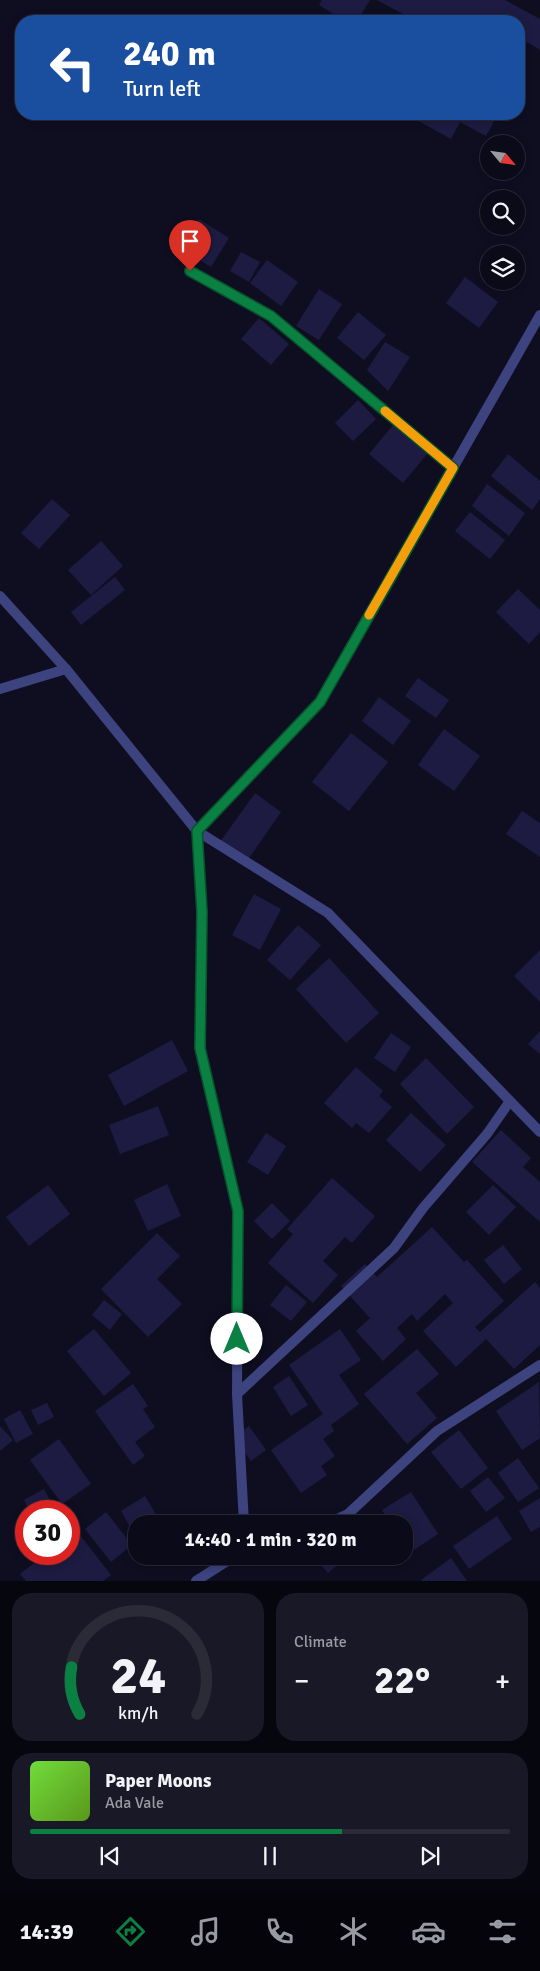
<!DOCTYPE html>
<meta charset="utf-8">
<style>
:root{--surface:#0b0a19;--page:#191826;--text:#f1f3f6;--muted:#9a9aa2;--line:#2b2b38;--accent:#0b8043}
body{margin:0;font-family:Signika,sans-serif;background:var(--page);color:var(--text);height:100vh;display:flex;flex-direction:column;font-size:19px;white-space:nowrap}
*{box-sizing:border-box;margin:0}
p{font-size:16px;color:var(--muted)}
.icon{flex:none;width:28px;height:28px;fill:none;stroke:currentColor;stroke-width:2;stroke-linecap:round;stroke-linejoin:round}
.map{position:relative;height:1581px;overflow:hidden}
.details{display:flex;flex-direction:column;gap:12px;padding:12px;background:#06060e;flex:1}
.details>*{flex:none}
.banner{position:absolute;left:15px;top:15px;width:510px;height:105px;border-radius:20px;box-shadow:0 2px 8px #0003,0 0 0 1px var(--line);background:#1a4fa0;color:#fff;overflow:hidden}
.needle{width:32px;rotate:119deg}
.fabs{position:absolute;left:480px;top:135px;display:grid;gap:10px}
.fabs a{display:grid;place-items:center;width:45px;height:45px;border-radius:50%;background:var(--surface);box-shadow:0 2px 8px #0003,0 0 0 1px var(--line);font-size:25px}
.speed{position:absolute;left:15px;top:1500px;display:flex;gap:10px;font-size:25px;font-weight:700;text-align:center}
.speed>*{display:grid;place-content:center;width:65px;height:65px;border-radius:50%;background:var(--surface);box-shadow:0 2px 8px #0003,0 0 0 1px var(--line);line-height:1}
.speed .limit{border:8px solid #d22;background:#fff;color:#111}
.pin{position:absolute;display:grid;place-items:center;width:42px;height:42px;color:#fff;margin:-51px -21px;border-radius:50% 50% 50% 0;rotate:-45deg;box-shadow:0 0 5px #0007}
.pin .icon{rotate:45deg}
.me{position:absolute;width:55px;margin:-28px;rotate:0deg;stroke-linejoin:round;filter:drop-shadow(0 0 4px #0008)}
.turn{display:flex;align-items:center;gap:18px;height:105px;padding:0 25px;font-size:22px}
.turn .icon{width:65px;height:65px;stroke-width:2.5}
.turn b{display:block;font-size:35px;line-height:42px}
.big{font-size:38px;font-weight:800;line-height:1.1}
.details .card{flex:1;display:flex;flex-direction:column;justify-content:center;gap:8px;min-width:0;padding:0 18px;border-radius:20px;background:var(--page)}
.details .dial{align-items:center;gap:0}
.dial svg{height:130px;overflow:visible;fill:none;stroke:var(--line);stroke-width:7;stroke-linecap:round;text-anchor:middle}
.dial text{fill:var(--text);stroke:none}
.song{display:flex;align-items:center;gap:15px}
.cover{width:60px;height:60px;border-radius:8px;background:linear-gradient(135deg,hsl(100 70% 55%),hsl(90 70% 35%))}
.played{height:5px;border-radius:2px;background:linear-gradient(90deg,var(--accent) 65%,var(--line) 65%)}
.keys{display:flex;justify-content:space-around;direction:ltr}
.heat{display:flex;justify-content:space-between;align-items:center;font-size:28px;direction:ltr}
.details .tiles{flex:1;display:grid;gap:12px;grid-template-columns:1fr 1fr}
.card:last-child{grid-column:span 2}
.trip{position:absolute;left:128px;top:1515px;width:285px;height:50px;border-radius:20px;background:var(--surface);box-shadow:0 2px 8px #0003,0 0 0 1px var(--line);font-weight:800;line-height:50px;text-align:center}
.tab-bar{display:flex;height:80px;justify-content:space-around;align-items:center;background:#04040a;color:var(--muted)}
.tab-bar .icon{width:35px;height:35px}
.tab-bar .selected{color:var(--accent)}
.tab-bar b{font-size:22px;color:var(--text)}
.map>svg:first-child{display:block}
.building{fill:#1d1b41}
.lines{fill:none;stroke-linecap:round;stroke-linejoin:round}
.minor{stroke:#3c437e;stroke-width:10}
.route-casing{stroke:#07532c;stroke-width:12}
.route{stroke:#0b8043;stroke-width:9}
.slow{stroke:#f59e0b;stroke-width:9}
</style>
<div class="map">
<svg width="540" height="1581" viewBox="0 0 540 1581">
<rect width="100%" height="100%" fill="#0f0e21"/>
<g class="building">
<polygon points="322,0 370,0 357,21 345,21 319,5"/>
<polygon points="377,0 505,0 540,19 540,50 527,42 519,57 519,21 416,21"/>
<polygon points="406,114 512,114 508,122 497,116 486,136 460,122 451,139"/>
<polygon points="199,219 229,238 211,267 181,248"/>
<polygon points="241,252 260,262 249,282 230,271"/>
<polygon points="267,260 298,282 281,306 250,283"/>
<polygon points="465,277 498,302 479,328 446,303"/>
<polygon points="319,289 342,304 319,340 296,326"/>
<polygon points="358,312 386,335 364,360 337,338"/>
<polygon points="259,318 289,344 271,365 241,339"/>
<polygon points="385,342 410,357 388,391 367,370"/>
<polygon points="358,400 376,419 353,441 335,423"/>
<polygon points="393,425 427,454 403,483 369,454"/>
<polygon points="508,454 540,481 540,499 532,510 491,476"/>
<polygon points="487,484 525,513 509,536 472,506"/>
<polygon points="52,499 70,515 39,549 21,533"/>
<polygon points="470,512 505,540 490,559 455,531"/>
<polygon points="101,541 123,566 91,595 68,570"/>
<polygon points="115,577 125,590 81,625 71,612"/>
<polygon points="518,589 540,610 540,632 529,644 496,612"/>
<polygon points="418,678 449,700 436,718 405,696"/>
<polygon points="379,697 411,721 393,745 362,721"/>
<polygon points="444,729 480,756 454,791 418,765"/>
<polygon points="351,733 388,762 349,811 312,782"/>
<polygon points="255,793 281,812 247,861 220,842"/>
<polygon points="522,811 540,823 540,857 506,834"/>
<polygon points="254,894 281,909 260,950 232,935"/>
<polygon points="298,925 321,945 290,980 267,960"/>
<polygon points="540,950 540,1002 514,976"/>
<polygon points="329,958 379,1013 346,1043 296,989"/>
<polygon points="540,1031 540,1054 528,1044"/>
<polygon points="391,1033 411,1047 395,1072 374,1058"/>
<polygon points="172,1040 188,1071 124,1106 108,1075"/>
<polygon points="426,1058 474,1107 447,1134 400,1084"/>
<polygon points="356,1067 383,1091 379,1096 392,1107 369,1133 356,1123 352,1128 324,1103"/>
<polygon points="158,1106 169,1135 120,1154 109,1125"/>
<polygon points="411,1113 446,1145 420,1172 386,1140"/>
<polygon points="501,1130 531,1158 523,1167 540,1182 540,1222 472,1162"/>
<polygon points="266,1133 286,1146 268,1175 247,1162"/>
<polygon points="332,1178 375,1216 352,1243 345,1237 323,1261 338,1275 313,1303 268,1263 293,1234 287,1229"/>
<polygon points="167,1184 181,1216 148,1231 134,1200"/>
<polygon points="48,1185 70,1214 29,1246 6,1217"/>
<polygon points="493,1185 516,1207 489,1235 466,1212"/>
<polygon points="272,1203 290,1221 272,1239 254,1221"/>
<polygon points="432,1227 464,1262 467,1260 504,1301 475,1327 480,1332 535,1282 540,1288 540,1345 514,1369 486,1339 456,1367 423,1331 453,1303 445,1294 417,1321 412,1314 397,1328 406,1339 383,1361 356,1331 370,1318 341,1286 365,1264 377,1277"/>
<polygon points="157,1233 180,1256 157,1279 182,1304 148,1337 101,1289"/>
<polygon points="503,1245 522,1269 504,1284 484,1260"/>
<polygon points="286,1285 307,1302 291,1321 270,1305"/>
<polygon points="104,1300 122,1314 110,1330 92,1315"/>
<polygon points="94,1329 131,1373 104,1396 67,1351"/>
<polygon points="340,1329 361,1360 339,1375 359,1404 331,1425 334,1431 323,1439 335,1456 321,1466 327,1475 301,1493 271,1450 323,1414 289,1365"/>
<polygon points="417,1349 439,1374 416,1393 437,1418 407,1444 364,1394"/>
<polygon points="289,1376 308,1405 291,1416 273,1387"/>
<polygon points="539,1382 540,1438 522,1450 496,1411"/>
<polygon points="133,1384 148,1406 143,1409 155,1427 135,1442 145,1456 133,1465 95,1411"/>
<polygon points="47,1403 54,1417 38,1425 31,1410"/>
<polygon points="20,1410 33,1434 16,1443 4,1419"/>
<polygon points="0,1426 13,1440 0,1451"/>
<polygon points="249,1426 266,1450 251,1461 234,1437"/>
<polygon points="459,1430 488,1468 461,1489 431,1452"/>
<polygon points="59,1439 91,1484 62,1504 30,1460"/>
<polygon points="518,1458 539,1488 518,1502 498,1473"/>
<polygon points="488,1477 505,1498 486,1512 470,1491"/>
<polygon points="44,1489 56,1511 30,1511 24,1500"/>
<polygon points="411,1492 438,1534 409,1553 404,1544 404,1524 391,1524 382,1510"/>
<polygon points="145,1496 160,1521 155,1524 136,1524 136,1537 121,1511"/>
<polygon points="540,1498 540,1527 531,1532 519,1511"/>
<polygon points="106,1512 132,1545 111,1562 85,1529"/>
<polygon points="497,1516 512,1539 469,1569 453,1546"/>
<polygon points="76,1530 111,1575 103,1581 26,1581 20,1574 46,1554 69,1554 69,1536"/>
<polygon points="314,1556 348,1556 328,1573"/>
<polygon points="451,1558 467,1581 422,1581 421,1580"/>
</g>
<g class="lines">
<g class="minor">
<polyline points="190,271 271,316 453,468"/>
<polyline points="0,596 66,669 197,831 328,913 540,1132"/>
<polyline points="0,689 66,669"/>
<polyline points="237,1394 394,1248 423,1208 487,1134 510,1101"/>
<polyline points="244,1524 237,1394 238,1211 200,1048 202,912 197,831 320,702 540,315"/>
<polyline points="326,1524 348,1514 437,1431 540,1365"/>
<polyline points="196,1581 235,1556"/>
</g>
</g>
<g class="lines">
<defs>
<polyline id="route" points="190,271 271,316 453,468 320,702 197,831 202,912 200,1048 238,1211 237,1339"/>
</defs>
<use href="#route" class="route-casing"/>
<use href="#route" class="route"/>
<polyline class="slow" points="369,615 453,468 385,411"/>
</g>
</svg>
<div class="fabs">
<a><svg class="needle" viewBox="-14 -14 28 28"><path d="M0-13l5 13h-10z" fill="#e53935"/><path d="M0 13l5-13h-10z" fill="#9a9aa2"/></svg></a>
<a><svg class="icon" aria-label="search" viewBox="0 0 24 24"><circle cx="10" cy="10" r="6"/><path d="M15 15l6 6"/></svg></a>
<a><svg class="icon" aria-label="layers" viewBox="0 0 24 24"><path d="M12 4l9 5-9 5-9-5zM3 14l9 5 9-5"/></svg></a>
</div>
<div class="speed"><div class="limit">30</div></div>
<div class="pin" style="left:190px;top:271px;background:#d93025"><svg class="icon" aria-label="arrive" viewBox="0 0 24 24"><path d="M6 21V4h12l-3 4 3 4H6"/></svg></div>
<svg class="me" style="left:237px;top:1339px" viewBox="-20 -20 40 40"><circle r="19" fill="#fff"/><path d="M0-13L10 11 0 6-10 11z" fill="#0b8043"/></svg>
<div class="trip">14:40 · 1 min · 320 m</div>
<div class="banner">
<div class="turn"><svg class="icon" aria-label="left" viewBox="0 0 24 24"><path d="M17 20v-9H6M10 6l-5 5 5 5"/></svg><div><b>240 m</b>Turn left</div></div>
</div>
</div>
<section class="details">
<div class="tiles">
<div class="card dial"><svg viewBox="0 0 100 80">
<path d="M14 69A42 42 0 1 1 86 69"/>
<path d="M14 69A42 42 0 0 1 9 40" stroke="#0b8043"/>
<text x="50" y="56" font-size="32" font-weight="700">24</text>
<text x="50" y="72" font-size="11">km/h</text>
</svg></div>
<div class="card"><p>Climate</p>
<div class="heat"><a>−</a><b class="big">22°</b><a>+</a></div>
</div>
<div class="card">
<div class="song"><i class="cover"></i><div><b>Paper Moons</b><p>Ada Vale</p></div></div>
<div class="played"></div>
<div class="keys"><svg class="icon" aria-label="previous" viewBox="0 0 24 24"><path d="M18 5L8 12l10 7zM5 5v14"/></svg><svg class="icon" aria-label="pause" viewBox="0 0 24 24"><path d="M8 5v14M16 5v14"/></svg><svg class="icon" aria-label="next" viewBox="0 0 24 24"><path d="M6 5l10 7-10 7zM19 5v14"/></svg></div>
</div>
</div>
</section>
<nav class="tab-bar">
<b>14:39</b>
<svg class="icon selected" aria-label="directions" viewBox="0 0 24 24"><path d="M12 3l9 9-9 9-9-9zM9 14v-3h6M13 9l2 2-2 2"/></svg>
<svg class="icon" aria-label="music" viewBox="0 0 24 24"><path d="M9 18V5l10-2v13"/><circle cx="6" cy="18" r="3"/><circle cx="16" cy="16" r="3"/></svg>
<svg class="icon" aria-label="phone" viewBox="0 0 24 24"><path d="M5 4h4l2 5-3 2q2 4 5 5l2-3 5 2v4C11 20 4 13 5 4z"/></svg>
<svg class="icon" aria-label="climate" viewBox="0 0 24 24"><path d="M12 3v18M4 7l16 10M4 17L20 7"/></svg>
<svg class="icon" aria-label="car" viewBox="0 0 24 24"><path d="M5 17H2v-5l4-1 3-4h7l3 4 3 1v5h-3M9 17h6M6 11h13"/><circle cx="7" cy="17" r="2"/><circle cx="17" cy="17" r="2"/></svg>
<svg class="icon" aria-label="filters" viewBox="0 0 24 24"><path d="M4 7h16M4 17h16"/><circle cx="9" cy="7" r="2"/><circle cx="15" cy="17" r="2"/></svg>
</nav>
